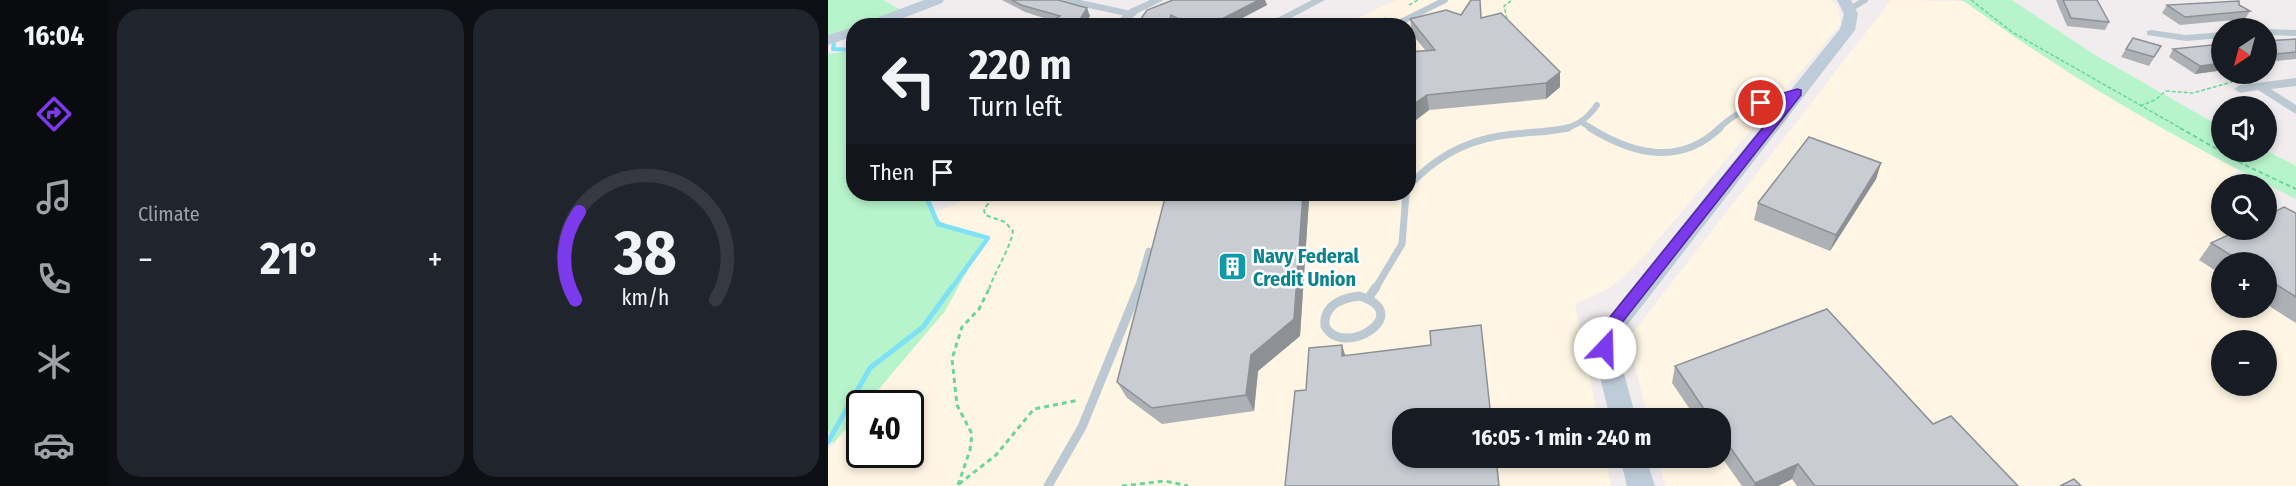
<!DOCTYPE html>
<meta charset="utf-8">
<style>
:root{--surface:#171b24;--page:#20242c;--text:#f1f3f6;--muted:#9ea1a6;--line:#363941;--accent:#7c3aed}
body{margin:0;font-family:"Fira Sans Condensed",sans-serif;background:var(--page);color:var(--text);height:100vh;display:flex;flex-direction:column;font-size:22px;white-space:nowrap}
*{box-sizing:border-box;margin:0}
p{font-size:20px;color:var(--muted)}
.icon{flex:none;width:33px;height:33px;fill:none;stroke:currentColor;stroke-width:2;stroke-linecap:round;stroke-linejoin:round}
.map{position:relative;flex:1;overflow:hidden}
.side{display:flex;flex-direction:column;gap:9px;padding:9px;background:#0d0f14;width:720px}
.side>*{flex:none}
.banner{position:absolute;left:18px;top:18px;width:570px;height:183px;border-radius:24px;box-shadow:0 3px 9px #0003;background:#171b24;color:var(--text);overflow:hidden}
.needle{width:39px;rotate:216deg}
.tools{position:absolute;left:1383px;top:18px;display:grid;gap:12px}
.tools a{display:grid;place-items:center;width:66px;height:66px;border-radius:50%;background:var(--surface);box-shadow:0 3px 9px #0003;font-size:30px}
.speed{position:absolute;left:18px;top:390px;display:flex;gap:12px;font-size:30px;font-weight:700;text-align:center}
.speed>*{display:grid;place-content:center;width:78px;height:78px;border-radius:50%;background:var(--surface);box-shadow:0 3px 9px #0003;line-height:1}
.speed .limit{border:3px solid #111;border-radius:9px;background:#fff;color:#111}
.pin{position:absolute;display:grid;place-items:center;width:51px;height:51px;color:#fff;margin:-26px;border:3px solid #fff;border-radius:50%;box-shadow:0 2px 6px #0007}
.me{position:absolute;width:66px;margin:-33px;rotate:21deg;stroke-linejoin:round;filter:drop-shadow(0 0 4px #0008)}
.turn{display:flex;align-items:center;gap:21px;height:126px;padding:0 24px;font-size:27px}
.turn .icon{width:78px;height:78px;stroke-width:2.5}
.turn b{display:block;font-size:42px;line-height:51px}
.then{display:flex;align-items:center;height:57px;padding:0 24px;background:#0003;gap:12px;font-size:22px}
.big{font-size:45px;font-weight:700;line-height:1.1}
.side .tile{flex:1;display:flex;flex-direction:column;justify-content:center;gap:9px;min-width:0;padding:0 21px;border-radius:24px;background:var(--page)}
.side .dial{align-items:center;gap:0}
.dial svg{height:156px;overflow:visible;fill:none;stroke:var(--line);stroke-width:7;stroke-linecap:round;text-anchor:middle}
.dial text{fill:var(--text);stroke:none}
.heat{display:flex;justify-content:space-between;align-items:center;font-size:33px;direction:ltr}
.side .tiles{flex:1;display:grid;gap:9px;grid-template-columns:repeat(2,1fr)}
.trip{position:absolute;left:564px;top:408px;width:339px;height:60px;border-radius:24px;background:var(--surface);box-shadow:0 3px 9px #0003;font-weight:700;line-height:60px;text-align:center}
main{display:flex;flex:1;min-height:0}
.tabs{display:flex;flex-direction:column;width:108px;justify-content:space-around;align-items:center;background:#090b0e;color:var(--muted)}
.tabs .icon{width:42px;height:42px}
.tabs .on{color:var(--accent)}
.tabs b{font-size:27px;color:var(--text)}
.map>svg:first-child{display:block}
.commercial{fill:#fef5e4;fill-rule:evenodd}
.green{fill:#b7f4cc}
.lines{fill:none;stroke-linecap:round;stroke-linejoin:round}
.stream-far2{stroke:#7fe1f5;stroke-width:4}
.stream-far1{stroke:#7fe1f5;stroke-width:4.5}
.stream{stroke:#7fe1f5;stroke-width:5}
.path-far2{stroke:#6bd59d;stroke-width:1.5;stroke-dasharray:4 2;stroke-linecap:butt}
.path-far1{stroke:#6bd59d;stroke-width:2;stroke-dasharray:4.5 3;stroke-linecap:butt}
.path{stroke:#6bd59d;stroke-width:3;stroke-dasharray:5 4;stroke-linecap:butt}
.lane-far2{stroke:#bcc9d2;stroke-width:6}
.lane-far1{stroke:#bcc9d2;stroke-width:7}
.lane{stroke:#bcc9d2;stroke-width:9}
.street{fill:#bcc9d2;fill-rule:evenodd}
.secondary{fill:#beccd9;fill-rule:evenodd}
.wall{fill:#adb0b5}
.shaded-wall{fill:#8d9094}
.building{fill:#c9cdd3;stroke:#8d9094;stroke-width:1.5}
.route{fill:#7c3aed;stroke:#51269a;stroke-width:1.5}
.labels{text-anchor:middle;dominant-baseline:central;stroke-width:5;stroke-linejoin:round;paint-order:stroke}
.culture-label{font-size:20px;font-weight:bold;fill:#0d838f;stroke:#fff;text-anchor:start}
</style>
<main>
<nav class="tabs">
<b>16:04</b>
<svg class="icon on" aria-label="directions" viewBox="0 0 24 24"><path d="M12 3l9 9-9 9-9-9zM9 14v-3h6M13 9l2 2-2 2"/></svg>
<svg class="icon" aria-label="music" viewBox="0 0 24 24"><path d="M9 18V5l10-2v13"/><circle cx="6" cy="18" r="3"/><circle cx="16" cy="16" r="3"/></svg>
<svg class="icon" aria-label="phone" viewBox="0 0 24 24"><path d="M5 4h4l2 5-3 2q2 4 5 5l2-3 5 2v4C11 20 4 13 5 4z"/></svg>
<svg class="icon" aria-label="climate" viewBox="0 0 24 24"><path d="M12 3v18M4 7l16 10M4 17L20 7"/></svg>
<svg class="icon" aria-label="car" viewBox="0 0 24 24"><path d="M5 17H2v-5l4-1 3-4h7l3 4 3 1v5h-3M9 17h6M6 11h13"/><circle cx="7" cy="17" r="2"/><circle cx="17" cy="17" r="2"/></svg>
</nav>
<section class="side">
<div class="tiles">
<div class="tile"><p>Climate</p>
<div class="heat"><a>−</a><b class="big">21°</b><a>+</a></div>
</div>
<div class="tile dial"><svg viewBox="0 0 100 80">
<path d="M14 69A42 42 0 1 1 86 69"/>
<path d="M14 69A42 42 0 0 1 16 24" stroke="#7c3aed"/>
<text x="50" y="56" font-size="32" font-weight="700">38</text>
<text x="50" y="72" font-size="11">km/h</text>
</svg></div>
</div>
</section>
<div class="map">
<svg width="1468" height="486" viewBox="0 0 1468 486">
<rect width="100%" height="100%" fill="#f1edee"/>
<g class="commercial">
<polygon points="569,0 1002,0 1010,6 1013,24 812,261 782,288 747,304 770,418 574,418 574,458 777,458 783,486 0,486 0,450 31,413 32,454 82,454 82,404 39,403 117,311 156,240 112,223 106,213 149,194 580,194 580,26 514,25"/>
<path d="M1063,0L1135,1L1248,78L1411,171L1394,182L1399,184H1394V230H1438L1439,206L1468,222V486H837L830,458H892V418H820L800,339ZM1394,262H1438V308H1394ZM1394,340H1438V386H1394Z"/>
</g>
<g class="green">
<polygon points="0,0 55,0 73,10 33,25 26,26 25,28 0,38"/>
<path d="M1127,0H1184L1267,55L1393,127L1394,152L1439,151L1468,166V199C1353,142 1239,77 1136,1Z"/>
<path d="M25,51L26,194H103C101,228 130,230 156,240L117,311L39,403L32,404L31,413L5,444L0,430V54Z"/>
</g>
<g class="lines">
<polyline class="stream-far2" points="6,44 5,49 26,50"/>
<polyline class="stream-far1" points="97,194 110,224 160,238 123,289"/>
<polyline class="stream" points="0,442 42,368 95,327 124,287"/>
<g class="path-far2">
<polyline points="1143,0 1184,32 1354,129"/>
<polyline points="581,5 590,0"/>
<polyline points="679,19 676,6 684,0"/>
<polyline points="544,26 557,18"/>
<polyline points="1312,106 1327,100 1338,91 1365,93 1404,82"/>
</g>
<g class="path-far1">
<polyline points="1352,128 1419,166 1468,189"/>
<path d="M161,289C168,269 182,249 185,231L177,222L157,215L156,209L164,199L184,194"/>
</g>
<g class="path">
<polyline points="131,484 168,455 206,409 251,400"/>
<polyline points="130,485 142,450 144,434 129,405 124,359 134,327 151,309 162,287"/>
<polyline points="294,486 337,481 360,486"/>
</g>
<g class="lane-far2">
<polyline points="238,0 303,14"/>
<polyline points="1022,9 1037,0"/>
<polyline points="565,26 617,0"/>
<polyline points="922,106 968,93"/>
<polyline points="753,122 765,129"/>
<path d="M734,129C750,126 760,118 769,105"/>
<path d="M890,129C913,108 921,106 950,116"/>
</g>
<g class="lane-far1">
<path d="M762,128C806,155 852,166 892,128"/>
<path d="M580,187C604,160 635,142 671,136C694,132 717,133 740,128"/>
<polyline points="310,289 321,251"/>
<polyline points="547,289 574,244 578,194"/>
</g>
<g class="lane">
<path d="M531,296C589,313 515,360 497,326C495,305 514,298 531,296Z"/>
<polyline points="541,297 548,287"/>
<polyline points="220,486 254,427 311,287"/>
</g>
<g class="street">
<polygon points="322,0 336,0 310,13 295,26 283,26 302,9"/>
<polygon points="484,0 497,0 448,26 434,26"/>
<polygon points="1438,29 1468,30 1468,36 1438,35"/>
<polygon points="1323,30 1358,35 1394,32 1394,38 1358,41 1319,35 1319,31"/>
<polygon points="1468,78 1468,86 1443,89 1468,105 1468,114 1430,90 1412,93 1406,89 1412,85"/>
</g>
<g class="secondary">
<polygon points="96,0 116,0 114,3 55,26 33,26 35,23"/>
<polygon points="1009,0 1023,0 1030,14 1027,30 790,337 789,348 808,418 782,418 765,348 770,330 1012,29 1016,14"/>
<polygon points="26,27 26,36 0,45 0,35"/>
<polygon points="792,458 818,458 827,486 799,486"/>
</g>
</g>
<g class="wall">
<polygon points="174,0 230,0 262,16 225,21 197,12"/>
<polygon points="345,0 437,0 439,5 399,26 351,26 346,23 308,26"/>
<polygon points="1228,0 1269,0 1281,22 1277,30 1239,26"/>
<polygon points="1339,5 1411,5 1422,11 1417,19 1352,25 1334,13"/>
<polygon points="633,15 653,18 732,72 732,87 718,99 601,110 580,126 580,52 598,51 584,34 582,19"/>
<polygon points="1468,39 1468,59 1438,62 1438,41"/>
<polygon points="1394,44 1394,67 1391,67 1389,71 1367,74 1341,57 1345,49"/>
<polygon points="1333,46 1321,66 1293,57 1298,49"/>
<polygon points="1053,163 1048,179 1002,251 926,220 930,203"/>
<polygon points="481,199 472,336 430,371 426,411 334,424 299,398 289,382"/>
<polygon points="1468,213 1468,323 1438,304 1438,262 1394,262 1394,275 1371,260 1383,243"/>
<polygon points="847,366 1105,424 1190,486 969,486 964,479 950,486 914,486 892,455 892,418 868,418 844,383"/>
</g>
<g class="shaded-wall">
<polygon points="431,0 437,0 439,5 399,26 380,26"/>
<polygon points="259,8 262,16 256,26 248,26"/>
<polygon points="343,15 346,23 345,26 340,26"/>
<polygon points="1394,63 1389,71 1367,74 1372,66"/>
<polygon points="732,72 732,87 718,99 718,83"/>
<polygon points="599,95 601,110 580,126 580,108"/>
<polygon points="1053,163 1048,179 1002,251 1008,235"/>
<polygon points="475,194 487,194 481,199 472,336 430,371 426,411 418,395 423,355"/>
<polygon points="514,345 521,367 514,356"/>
<polygon points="970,464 964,479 950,486 926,486 927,483"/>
</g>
<g class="building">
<polygon points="184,0 230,0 259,8 248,26 221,26 225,20 232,16 193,5"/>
<polygon points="345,0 431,0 380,26 364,26 343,15 340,26 308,26 319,10"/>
<polygon points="643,0 652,0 653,18 673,13 732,72 718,83 599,95 580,108 580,52 607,50 582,19 618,10 633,15"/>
<polygon points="1235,0 1269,0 1281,22 1243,18"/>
<polygon points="1411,1 1411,5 1422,11 1357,17 1339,5"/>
<polygon points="1305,38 1333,46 1326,57 1298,49"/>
<polygon points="1468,39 1468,52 1438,55 1438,41"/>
<polygon points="1394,44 1394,59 1389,60 1394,63 1372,66 1345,49"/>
<polygon points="981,137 1053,163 1008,235 930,203"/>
<polygon points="338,194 475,194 466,319 423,355 418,395 324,408 289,382"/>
<polygon points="1456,207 1468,213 1468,297 1438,278 1438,262 1414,262 1383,243 1411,230 1438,230 1438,216"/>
<polygon points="999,309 1105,424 1123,416 1190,486 987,486 970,464 927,483 892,433 892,418 882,418 847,366"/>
<polygon points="653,325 663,418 574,418 574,458 668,458 671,486 457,486 467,391 478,390 481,348 514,345 514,356 603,345 602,331"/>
<polygon points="1246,479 1253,486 1232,486"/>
</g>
<path class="route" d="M969,89L973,90V95L789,329L782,353H771C766,342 773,331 778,322L958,99L933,106L928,103L929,101Z"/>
<defs>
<symbol id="building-square" viewBox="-11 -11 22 22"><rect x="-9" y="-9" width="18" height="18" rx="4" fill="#0f9aa8" stroke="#fff"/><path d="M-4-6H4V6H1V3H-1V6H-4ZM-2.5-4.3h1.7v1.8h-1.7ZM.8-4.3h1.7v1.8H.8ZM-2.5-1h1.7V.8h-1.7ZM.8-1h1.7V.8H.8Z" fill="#fff"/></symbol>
</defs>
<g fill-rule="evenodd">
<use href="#building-square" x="388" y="250" width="33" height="33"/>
</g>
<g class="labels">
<g class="culture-label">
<text x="425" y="256">Navy Federal<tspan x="425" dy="23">Credit Union</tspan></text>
</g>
</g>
</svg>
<div class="tools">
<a><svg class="needle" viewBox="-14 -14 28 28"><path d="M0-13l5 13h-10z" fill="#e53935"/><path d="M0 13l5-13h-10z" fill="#9ea1a6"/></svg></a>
<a><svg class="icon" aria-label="sound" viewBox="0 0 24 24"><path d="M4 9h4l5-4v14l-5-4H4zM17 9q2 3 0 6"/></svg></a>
<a><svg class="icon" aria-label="search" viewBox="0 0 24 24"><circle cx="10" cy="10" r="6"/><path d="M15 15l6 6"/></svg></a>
<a>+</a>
<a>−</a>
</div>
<div class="speed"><div class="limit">40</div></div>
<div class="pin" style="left:933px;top:103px;background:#d93025"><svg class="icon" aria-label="arrive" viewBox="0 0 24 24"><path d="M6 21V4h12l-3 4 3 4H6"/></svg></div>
<svg class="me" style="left:777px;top:348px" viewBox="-20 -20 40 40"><circle r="19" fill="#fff"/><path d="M0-13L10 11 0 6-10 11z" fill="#7c3aed"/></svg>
<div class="trip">16:05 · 1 min · 240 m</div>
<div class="banner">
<div class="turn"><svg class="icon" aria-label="left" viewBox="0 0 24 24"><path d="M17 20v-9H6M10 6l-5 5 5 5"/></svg><div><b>220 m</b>Turn left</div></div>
<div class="then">Then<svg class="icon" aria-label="arrive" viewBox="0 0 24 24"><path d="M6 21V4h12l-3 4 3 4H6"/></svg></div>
</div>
</div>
</main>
